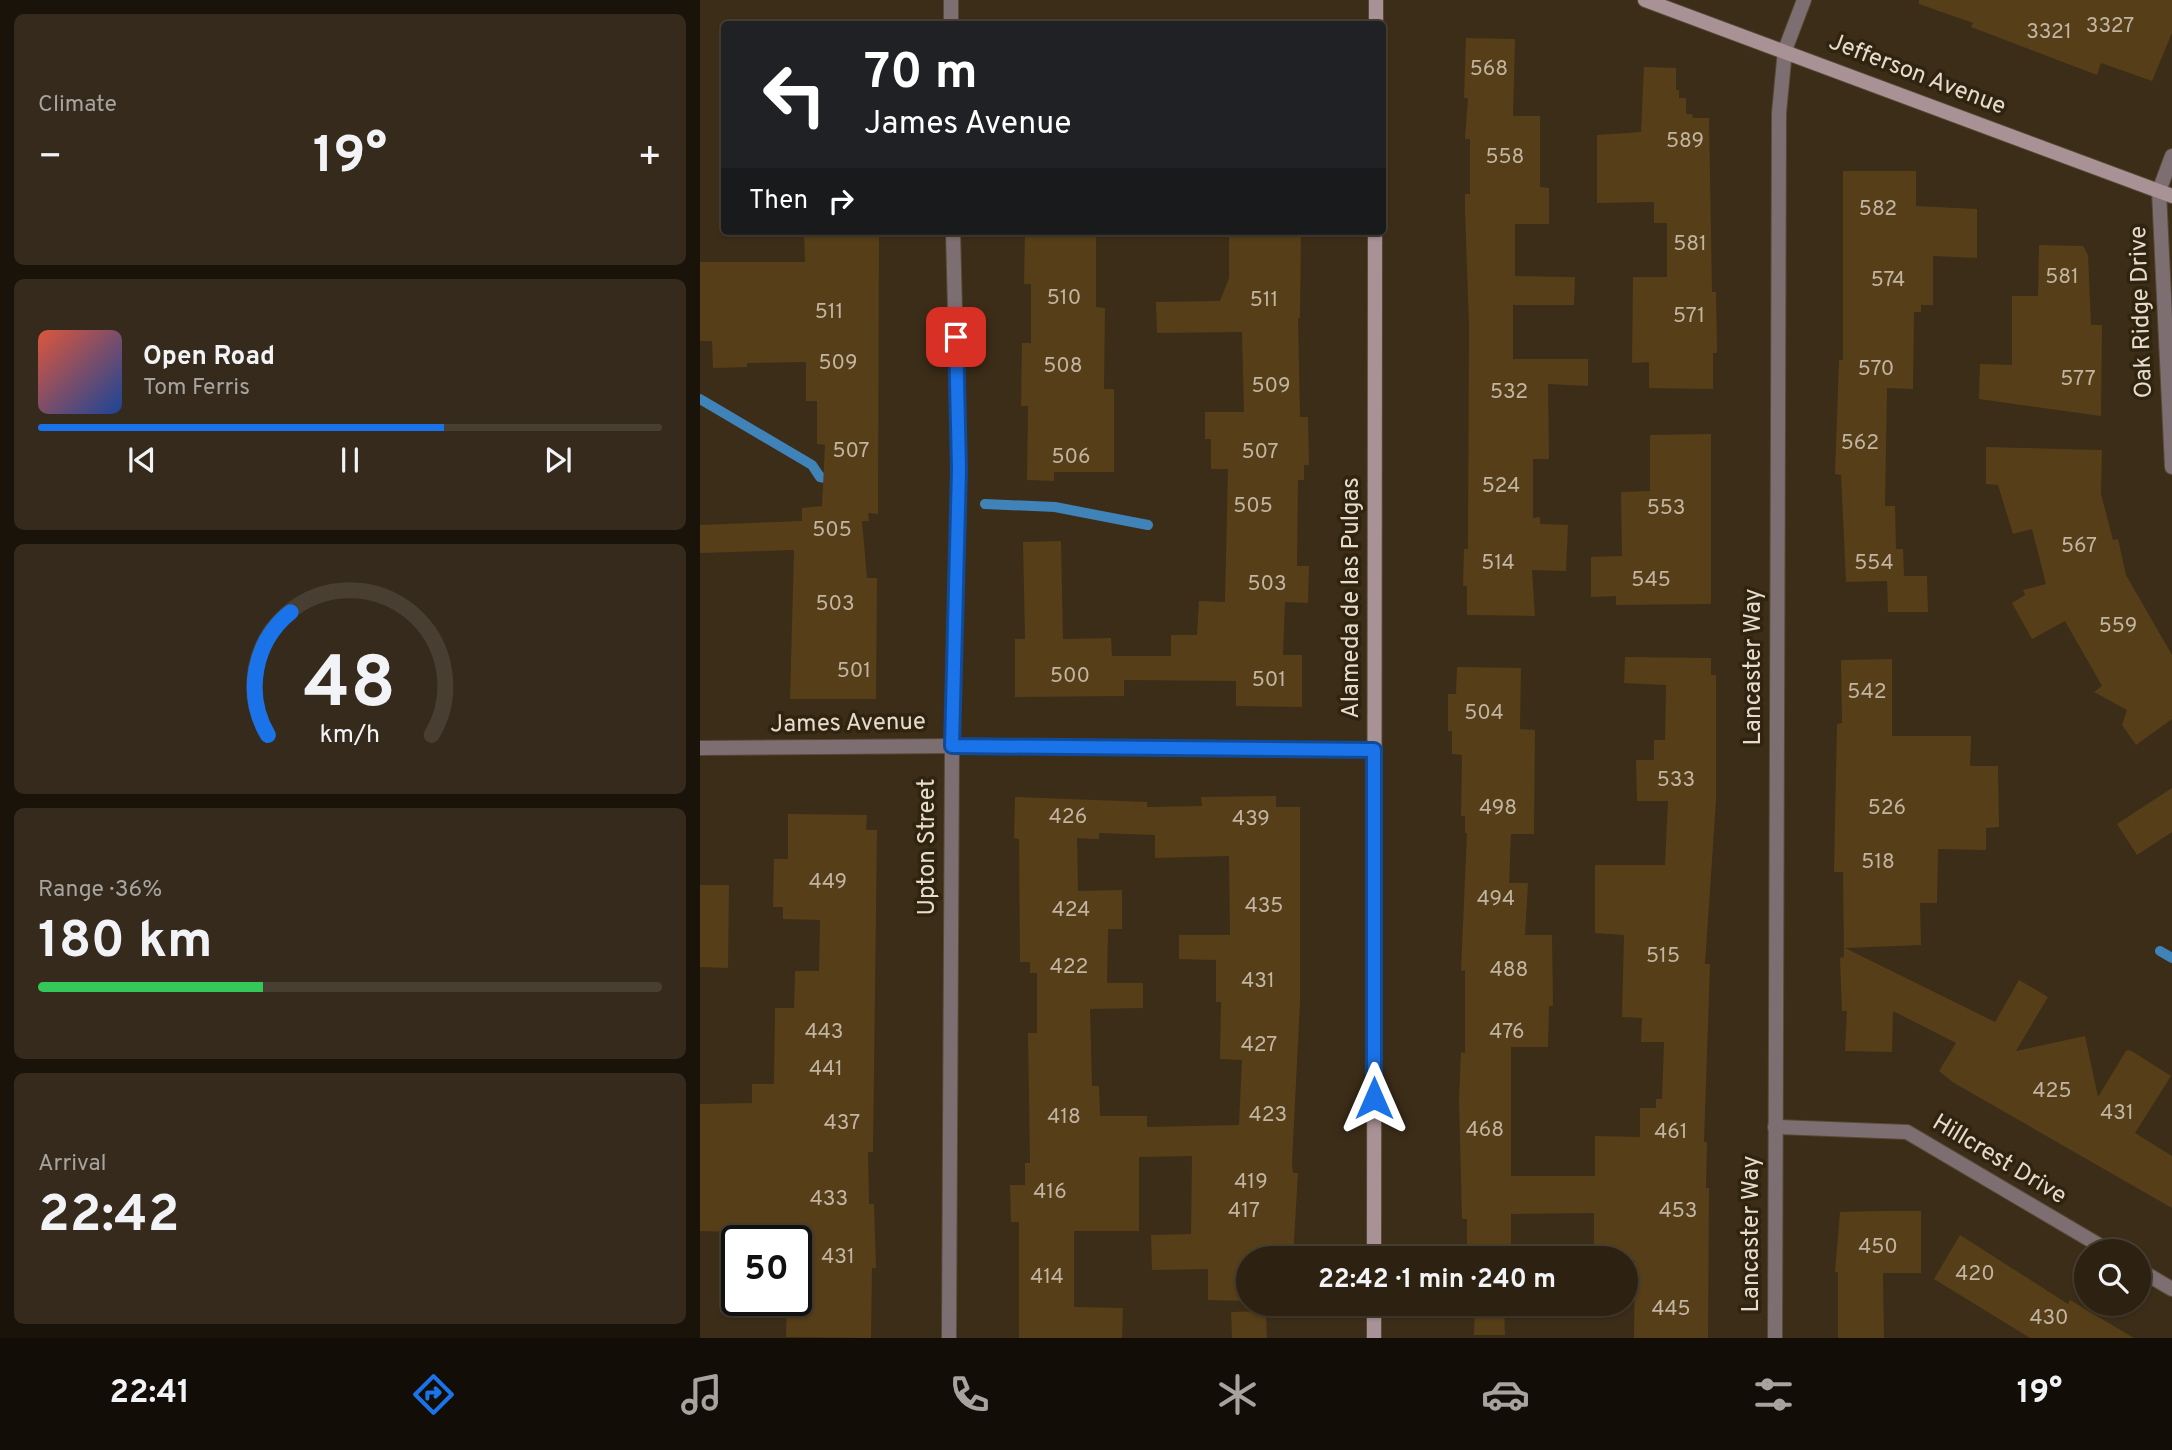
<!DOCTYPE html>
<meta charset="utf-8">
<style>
:root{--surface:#2d2212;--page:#352a1b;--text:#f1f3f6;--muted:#a7a49f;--line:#483f32;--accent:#1a73e8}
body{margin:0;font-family:Overpass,sans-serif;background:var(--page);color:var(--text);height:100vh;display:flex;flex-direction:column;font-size:26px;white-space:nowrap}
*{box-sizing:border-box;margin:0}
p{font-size:23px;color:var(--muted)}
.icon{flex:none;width:38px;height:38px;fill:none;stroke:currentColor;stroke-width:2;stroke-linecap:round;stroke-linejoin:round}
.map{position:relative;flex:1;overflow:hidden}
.side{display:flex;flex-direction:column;gap:14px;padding:14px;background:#19130a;width:700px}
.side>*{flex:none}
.top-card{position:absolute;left:21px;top:21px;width:665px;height:214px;border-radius:7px;box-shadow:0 2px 5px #0004,0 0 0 2px var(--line);background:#202124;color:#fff;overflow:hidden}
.fabs{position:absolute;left:1374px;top:1239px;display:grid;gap:14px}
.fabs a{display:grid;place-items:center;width:77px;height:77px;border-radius:50%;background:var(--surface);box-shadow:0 2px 5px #0004,0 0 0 2px var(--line);font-size:35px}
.speed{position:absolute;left:21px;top:1225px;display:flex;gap:14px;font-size:35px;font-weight:700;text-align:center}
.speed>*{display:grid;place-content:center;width:91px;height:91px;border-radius:50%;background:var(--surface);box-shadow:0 2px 5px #0004,0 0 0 2px var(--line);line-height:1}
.speed .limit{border:4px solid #111;border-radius:10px;background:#fff;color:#111}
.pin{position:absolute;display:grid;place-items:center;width:60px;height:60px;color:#fff;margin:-30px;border-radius:14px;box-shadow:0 4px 10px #0006}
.me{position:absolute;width:77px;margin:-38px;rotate:0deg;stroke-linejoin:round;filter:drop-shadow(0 0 5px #0008)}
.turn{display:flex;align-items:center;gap:24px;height:147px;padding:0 28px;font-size:32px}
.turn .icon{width:91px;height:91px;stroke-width:2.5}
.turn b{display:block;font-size:49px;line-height:60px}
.then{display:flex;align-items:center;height:66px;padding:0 28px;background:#0003;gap:14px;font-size:26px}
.big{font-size:52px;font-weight:700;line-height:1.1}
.side .widget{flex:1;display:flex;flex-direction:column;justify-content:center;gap:10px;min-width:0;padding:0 24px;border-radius:10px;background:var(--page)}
.side .dial{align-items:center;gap:0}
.dial svg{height:182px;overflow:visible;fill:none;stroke:var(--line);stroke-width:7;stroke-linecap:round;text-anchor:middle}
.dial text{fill:var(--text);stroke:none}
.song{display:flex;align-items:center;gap:21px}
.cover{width:84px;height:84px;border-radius:10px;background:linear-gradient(135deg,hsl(10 70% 55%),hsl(220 70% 35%))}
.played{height:7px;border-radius:4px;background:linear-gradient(90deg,var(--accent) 65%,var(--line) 65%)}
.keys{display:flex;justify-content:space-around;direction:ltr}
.heat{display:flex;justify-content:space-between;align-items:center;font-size:38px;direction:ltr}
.charge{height:10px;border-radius:5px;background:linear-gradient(90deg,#34c759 36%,var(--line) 0)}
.trip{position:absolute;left:536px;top:1246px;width:402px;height:70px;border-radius:35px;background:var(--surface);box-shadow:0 2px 5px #0004,0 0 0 2px var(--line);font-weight:700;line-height:70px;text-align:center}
.tab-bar{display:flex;height:112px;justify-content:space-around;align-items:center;background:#120e07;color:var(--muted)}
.tab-bar .icon{width:49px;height:49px}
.tab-bar .current{color:var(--accent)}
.tab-bar b{font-size:32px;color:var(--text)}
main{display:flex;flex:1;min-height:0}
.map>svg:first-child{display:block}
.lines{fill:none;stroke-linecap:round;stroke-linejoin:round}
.stream{stroke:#4083b8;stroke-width:10}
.building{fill:#563e18;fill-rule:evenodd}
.minor-casing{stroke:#574935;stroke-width:16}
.secondary-casing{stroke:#574935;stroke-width:16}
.minor{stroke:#7d6f71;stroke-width:14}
.secondary{stroke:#a89296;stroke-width:14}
.route-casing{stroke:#114b97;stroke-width:18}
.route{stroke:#1a73e8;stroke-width:12}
.labels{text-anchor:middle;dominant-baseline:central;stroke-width:7;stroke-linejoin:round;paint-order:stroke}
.number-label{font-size:21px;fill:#c1b4a1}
.street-label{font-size:24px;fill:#e5dccf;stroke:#31240e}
</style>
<main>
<section class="side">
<div class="widget"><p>Climate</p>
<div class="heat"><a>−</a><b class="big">19°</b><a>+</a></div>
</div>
<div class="widget">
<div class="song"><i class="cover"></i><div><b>Open Road</b><p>Tom Ferris</p></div></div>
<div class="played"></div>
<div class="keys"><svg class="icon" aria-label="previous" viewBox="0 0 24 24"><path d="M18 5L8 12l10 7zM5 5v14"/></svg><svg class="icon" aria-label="pause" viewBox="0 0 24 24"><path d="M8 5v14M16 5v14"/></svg><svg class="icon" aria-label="next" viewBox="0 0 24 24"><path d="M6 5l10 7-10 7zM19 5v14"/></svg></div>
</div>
<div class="widget dial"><svg viewBox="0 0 100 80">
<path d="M14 69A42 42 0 1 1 86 69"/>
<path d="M14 69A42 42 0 0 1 24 15" stroke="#1a73e8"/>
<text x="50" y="56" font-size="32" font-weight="700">48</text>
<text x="50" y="72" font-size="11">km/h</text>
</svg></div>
<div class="widget"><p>Range · 36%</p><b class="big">180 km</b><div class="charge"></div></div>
<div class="widget"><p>Arrival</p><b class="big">22:42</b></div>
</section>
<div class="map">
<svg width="1472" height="1338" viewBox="0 0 1472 1338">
<rect width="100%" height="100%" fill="#3c2d18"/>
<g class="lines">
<g class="stream">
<polyline points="0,399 112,465 120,477 136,480"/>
<polyline points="285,504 355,507 448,525"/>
<polyline points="1460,951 1472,958"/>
</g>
</g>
<g class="building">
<polygon points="1219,0 1472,0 1472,33 1452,81 1401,63 1397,75 1271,27 1273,23 1219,4"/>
<polygon points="766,38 815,39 813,116 840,116 840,187 849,188 849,224 815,224 815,276 875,277 874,305 813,305 813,359 888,359 888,386 848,384 849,459 833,459 833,518 840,517 840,524 868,525 866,571 832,570 835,616 767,615 767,586 763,586 764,549 768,549 769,325 765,210 765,194 770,194 770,139 765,139 768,98 764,98"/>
<polygon points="944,67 976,68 976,90 979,90 979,98 986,98 986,114 992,114 993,118 1009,118 1012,292 1016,292 1017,353 1013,353 1013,389 949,388 949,362 932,363 933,277 967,277 967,223 954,223 954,202 897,203 897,135 941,132"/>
<polygon points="1143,171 1216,171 1216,206 1277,209 1277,258 1233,256 1233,305 1221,305 1221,312 1214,312 1213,389 1187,388 1185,506 1195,506 1196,549 1203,549 1204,576 1227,576 1228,612 1188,612 1187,581 1146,582 1141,475 1135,474 1139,360 1143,360"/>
<polygon points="104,231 179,231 178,514 168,513 169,521 162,521 167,578 177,578 176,699 90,699 94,550 0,553 0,525 102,521 102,508 122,506 125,445 117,444 117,401 106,401 106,362 47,363 47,367 13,368 12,341 0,341 0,262 105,262"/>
<polygon points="325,231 396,231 396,307 405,308 404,389 414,389 414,472 354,472 354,481 327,480 328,406 321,406 322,343 331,343 331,284 324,284"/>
<polygon points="529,231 601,231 600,318 598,318 600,417 608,417 609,465 604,465 604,480 598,480 597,566 609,566 608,603 585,602 583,655 602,655 602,707 536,706 536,681 424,680 424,696 315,697 315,639 325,639 323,542 361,541 363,639 411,638 412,656 471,656 471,635 497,635 499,601 525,602 528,469 511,469 511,439 505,439 505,412 544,412 542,332 457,333 456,302 520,301 529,278"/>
<polygon points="1339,245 1383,246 1388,255 1391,325 1402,325 1401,416 1279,399 1280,364 1312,365 1312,296 1338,296"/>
<polygon points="1011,434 1011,604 916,605 916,596 891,597 891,557 922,556 921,492 950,491 950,435"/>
<polygon points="1286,447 1402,450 1401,494 1413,540 1418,539 1426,575 1472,655 1472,719 1436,745 1422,725 1427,710 1394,692 1402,686 1365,621 1332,639 1312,603 1325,595 1323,590 1346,584 1332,529 1313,534 1298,485 1286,484"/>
<polygon points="925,657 1011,658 1011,675 1016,675 1016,801 1005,964 1010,964 1004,1142 1007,1142 1006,1188 1009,1188 1008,1338 934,1338 935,1261 894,1258 894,1213 811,1214 811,1246 767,1245 767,1219 762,1219 759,1100 761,1052 765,1053 765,970 761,971 767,833 765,833 765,816 761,816 762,755 752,754 752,731 748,731 748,694 756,694 757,667 821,668 820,729 835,730 834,834 811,834 809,883 828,883 825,935 852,935 853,1006 849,1006 848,1047 811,1047 811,1176 895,1176 895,1136 940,1137 940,1108 956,1108 956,1099 962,1099 964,1042 941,1042 942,1018 922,1017 924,935 895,933 895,865 965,865 968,801 937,801 936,760 954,760 954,740 965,740 966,685 924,683"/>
<polygon points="1192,659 1192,736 1271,736 1270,766 1298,766 1299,827 1286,828 1286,850 1238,849 1237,903 1220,903 1221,945 1145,948 1295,1022 1319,980 1348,997 1316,1051 1385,1036 1398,1097 1426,1051 1430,1050 1471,1076 1435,1133 1472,1156 1472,1208 1254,1083 1239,1071 1256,1043 1193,1011 1192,1052 1145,1051 1147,1011 1142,1011 1140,958 1144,957 1143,872 1134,872 1137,724 1142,723 1141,660"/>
<polygon points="1472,788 1472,832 1437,855 1417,824"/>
<path d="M576,796V807H600V1002L592,1163L593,1173H598L593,1258H548V1301L508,1300V1269L452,1270L451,1235L491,1234L492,1156L439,1157V1231H374V1307L423,1308L422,1338H319V1222H311L310,1185H325V1163H330L328,1033H337V973H330V962H320L319,839L314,838L315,797L447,802V807L502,806L501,797ZM399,833L455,835V858L529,856L530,935H479V959L516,960V1002H521L520,1059L542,1060L539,1125L447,1127V1116H400L399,1086H392L390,1009L443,1008V983H407L408,929H422V890L378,891L377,838L399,839Z"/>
<polygon points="88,814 167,815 166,830 177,830 173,1152 168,1152 169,1204 174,1204 176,1268 172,1268 171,1338 86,1337 87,1300 96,1300 96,1241 73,1241 73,1233 0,1231 0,1104 52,1103 52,1084 74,1084 75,1008 94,1008 95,971 119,971 120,920 83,919 83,907 73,907 74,859 88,859"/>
<polygon points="0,885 29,885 28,968 0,967"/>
<polygon points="1183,1211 1221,1211 1221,1273 1183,1273 1184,1338 1138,1338 1138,1272 1135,1272 1140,1212"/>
<polygon points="1260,1235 1368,1304 1370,1300 1434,1338 1330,1338 1234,1279"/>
<polygon points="775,1304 804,1304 805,1335 774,1335"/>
<polygon points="566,1311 567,1338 532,1338 531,1312"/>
</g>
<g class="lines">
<defs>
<g id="minor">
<polyline points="251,0 251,24"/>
<polyline points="1472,156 1459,191 1472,467"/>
<polyline points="0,748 252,746 675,750"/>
<polyline points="1075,1127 1207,1132 1409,1251"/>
<polyline points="1438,1269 1472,1289"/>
<polyline points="249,1338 252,746 259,469 253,231"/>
<polyline points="1075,1338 1079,113 1085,50 1104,0"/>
</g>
<g id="secondary">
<polyline points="945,0 1472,196"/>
<polyline points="676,24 676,0"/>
<polyline points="674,1258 675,231"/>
<polyline points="674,1338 674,1304"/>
</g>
</defs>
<use href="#minor" class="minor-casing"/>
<use href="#secondary" class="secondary-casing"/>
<use href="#minor" class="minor"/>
<use href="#secondary" class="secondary"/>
</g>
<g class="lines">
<defs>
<polyline id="route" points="256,337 259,469 252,746 674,750 674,1098"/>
</defs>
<use href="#route" class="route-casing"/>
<use href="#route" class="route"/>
</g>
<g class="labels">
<g class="number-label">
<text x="1410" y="26">3327</text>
<text x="1349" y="32">3321</text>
<text x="789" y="69">568</text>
<text x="985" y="141">589</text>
<text x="805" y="157">558</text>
<text x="1178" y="209">582</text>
<text x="990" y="244">581</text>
<text x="1362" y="277">581</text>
<text x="1188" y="280">574</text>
<text x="364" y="298">510</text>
<text x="564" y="300">511</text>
<text x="129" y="312">511</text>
<text x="989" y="316">571</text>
<text x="138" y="363">509</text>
<text x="363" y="366">508</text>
<text x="1176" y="369">570</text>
<text x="1378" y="379">577</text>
<text x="571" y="386">509</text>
<text x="809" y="392">532</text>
<text x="1160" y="443">562</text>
<text x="151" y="451">507</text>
<text x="560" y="452">507</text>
<text x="371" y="457">506</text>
<text x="801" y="486">524</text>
<text x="553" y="506">505</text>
<text x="966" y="508">553</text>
<text x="132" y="530">505</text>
<text x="1379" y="546">567</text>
<text x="798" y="563">514</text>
<text x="1174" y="563">554</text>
<text x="951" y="580">545</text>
<text x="567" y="584">503</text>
<text x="135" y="604">503</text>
<text x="1418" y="626">559</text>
<text x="154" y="671">501</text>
<text x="370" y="676">500</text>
<text x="569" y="680">501</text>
<text x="1167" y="692">542</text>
<text x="784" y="713">504</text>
<text x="976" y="780">533</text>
<text x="798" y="808">498</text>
<text x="1187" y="808">526</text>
<text x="368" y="817">426</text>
<text x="551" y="819">439</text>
<text x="1178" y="862">518</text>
<text x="128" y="882">449</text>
<text x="796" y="899">494</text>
<text x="564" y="906">435</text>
<text x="371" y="910">424</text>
<text x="963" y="956">515</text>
<text x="369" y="967">422</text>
<text x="809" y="970">488</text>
<text x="558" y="981">431</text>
<text x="124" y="1032">443</text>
<text x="807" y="1032">476</text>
<text x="559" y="1045">427</text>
<text x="126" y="1069">441</text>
<text x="1352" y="1091">425</text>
<text x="1417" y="1113">431</text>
<text x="568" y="1115">423</text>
<text x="364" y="1117">418</text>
<text x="142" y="1123">437</text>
<text x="785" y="1130">468</text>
<text x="971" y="1132">461</text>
<text x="551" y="1182">419</text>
<text x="350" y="1192">416</text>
<text x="129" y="1199">433</text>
<text x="544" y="1211">417</text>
<text x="978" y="1211">453</text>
<text x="1178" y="1247">450</text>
<text x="138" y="1257">431</text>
<text x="1275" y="1274">420</text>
<text x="347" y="1277">414</text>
<text x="971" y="1309">445</text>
<text x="1349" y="1318">430</text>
</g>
<g class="street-label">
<text transform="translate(1217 75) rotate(21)">Jefferson Avenue</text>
<text transform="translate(1442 312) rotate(-92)">Oak Ridge Drive</text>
<text transform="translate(652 598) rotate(-90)">Alameda de las Pulgas</text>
<text transform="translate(1054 667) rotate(-90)">Lancaster Way</text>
<text transform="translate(148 724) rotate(-1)">James Avenue</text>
<text transform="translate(228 847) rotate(-90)">Upton Street</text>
<text transform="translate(1299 1160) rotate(31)">Hillcrest Drive</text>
<text transform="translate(1052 1234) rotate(-90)">Lancaster Way</text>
</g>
</g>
</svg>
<div class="fabs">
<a><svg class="icon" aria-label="search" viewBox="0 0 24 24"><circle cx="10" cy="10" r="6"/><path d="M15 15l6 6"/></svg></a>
</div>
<div class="speed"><div class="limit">50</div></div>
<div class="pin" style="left:256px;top:337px;background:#d93025"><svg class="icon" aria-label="arrive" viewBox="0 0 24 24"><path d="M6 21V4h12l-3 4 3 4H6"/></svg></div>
<svg class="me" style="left:674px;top:1098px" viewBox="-20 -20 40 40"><path d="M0-17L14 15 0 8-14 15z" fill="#1a73e8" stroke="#fff" stroke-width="4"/></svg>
<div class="trip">22:42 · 1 min · 240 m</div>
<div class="top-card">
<div class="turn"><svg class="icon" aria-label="left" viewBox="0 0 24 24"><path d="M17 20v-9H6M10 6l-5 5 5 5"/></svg><div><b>70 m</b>James Avenue</div></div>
<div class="then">Then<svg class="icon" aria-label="right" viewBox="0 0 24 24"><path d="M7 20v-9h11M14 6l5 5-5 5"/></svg></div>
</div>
</div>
</main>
<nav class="tab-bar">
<b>22:41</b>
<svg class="icon current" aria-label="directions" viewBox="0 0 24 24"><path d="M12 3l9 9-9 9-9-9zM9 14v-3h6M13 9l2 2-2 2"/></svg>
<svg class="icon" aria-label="music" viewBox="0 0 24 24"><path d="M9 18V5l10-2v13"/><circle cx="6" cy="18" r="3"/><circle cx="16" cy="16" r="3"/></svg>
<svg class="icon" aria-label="phone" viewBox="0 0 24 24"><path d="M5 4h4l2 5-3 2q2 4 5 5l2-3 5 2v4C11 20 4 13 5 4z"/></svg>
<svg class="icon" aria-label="climate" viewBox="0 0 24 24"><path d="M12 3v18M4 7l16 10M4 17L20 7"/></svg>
<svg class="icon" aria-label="car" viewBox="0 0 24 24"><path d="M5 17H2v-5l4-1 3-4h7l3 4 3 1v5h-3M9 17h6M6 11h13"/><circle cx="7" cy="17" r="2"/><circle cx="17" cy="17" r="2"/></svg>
<svg class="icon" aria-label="filters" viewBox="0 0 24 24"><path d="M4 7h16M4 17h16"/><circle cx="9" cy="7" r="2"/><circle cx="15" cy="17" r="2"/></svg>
<b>19°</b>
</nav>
